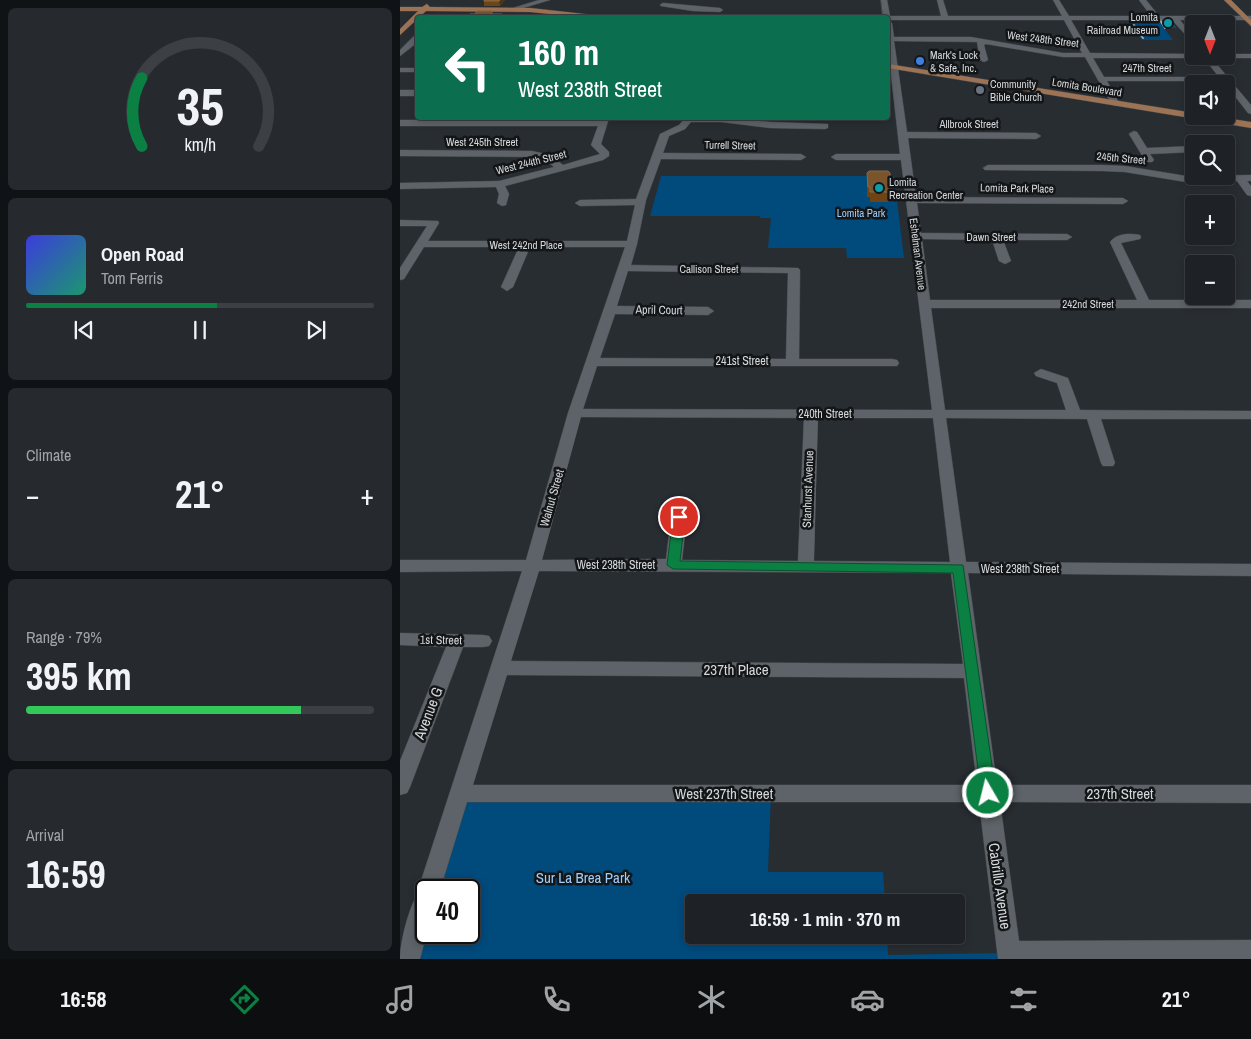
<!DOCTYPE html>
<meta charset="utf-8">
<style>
:root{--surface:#1e2226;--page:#262a2e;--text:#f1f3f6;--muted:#a1a4a7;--line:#3c3f43;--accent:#0b8043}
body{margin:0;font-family:"Archivo Narrow",sans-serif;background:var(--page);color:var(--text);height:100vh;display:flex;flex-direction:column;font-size:19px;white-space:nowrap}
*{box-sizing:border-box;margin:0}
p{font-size:16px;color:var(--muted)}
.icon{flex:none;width:28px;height:28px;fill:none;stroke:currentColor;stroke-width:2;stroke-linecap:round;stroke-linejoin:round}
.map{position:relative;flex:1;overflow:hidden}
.drawer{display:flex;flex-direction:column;gap:8px;padding:8px;background:#101315;width:400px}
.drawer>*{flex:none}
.hud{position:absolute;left:15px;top:15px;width:475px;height:105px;border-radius:5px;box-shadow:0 2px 8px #0003,0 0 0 1px var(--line);background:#0b6e4f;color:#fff;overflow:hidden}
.needle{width:32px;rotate:180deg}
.buttons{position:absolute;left:785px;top:15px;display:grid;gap:10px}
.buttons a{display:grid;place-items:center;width:50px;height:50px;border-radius:5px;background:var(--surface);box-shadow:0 2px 8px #0003,0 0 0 1px var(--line);font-size:25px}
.speed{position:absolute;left:15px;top:879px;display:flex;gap:10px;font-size:25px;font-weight:700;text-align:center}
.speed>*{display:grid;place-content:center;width:65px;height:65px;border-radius:50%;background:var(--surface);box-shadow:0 2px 8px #0003,0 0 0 1px var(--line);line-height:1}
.speed .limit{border:2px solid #111;border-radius:8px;background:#fff;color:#111}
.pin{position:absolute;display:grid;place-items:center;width:42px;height:42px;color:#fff;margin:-21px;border:2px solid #fff;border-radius:50%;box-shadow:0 1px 5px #0007}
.me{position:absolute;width:55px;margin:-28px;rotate:352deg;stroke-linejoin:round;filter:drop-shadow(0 0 4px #0008)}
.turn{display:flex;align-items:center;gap:18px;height:105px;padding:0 20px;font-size:22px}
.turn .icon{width:65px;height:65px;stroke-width:2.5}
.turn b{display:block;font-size:35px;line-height:42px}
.big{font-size:38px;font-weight:700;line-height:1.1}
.drawer .card{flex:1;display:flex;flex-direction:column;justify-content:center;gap:8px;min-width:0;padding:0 18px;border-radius:8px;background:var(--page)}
.drawer .dial{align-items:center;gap:0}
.dial svg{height:130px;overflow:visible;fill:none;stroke:var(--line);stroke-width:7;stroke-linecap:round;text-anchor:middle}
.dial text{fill:var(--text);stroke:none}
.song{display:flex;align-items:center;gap:15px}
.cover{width:60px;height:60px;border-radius:8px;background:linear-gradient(135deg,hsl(240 70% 55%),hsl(160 70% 35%))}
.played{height:5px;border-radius:2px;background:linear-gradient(90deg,var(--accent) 55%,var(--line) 55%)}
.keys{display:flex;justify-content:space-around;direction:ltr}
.heat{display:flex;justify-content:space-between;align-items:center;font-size:28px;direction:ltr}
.charge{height:8px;border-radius:4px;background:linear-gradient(90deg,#34c759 79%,var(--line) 0)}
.trip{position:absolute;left:285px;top:894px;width:280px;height:50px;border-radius:5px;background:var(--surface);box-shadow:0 2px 8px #0003,0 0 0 1px var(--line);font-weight:700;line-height:50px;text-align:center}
.dock{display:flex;height:80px;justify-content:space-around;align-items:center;background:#0c0e0f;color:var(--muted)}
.dock .icon{width:35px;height:35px}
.dock .selected{color:var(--accent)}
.dock b{font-size:22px;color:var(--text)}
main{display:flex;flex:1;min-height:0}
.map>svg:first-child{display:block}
.green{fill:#004a7c}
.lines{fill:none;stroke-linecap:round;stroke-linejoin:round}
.minor-casing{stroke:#44484b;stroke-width:1}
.major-casing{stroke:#44484b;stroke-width:1}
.minor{fill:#5d6368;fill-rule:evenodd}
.major{fill:#9d7355;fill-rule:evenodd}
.rail{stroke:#acb0b4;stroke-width:2}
.wall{fill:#6e4417}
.shaded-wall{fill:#4d3419}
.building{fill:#79542c;stroke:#876947}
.route{fill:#0b8043;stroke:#07532c}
.culture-dot{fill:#0f9aa8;stroke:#131517;stroke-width:2}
.shop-dot{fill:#3f7fe0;stroke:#131517;stroke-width:2}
.worship-dot{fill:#6b7280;stroke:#131517;stroke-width:2}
.labels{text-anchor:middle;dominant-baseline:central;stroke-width:5;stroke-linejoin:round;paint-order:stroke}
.far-poi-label{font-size:11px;fill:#d4d8db;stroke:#131517;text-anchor:start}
.far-street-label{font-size:11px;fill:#d4d8db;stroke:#131517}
.far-park-label{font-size:11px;fill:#9dcdfb;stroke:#131517}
.street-label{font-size:12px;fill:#d4d8db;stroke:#131517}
.near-street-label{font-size:15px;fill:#d4d8db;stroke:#131517}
.near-park-label{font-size:15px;fill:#9dcdfb;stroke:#131517}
</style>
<main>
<section class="drawer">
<div class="card dial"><svg viewBox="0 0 100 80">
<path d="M14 69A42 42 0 1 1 86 69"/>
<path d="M14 69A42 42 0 0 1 14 27" stroke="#0b8043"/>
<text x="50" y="56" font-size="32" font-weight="700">35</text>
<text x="50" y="72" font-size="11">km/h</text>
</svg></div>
<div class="card">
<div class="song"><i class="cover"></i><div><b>Open Road</b><p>Tom Ferris</p></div></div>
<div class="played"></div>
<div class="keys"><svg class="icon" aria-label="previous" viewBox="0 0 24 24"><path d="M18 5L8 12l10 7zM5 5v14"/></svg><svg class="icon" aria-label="pause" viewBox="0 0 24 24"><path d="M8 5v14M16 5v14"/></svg><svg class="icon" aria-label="next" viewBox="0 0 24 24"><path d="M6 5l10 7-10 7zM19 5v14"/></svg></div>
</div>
<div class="card"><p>Climate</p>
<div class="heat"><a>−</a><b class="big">21°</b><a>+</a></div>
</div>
<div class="card"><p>Range · 79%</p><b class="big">395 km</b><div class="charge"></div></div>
<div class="card"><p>Arrival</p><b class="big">16:59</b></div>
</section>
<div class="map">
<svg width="851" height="959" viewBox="0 0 851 959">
<rect width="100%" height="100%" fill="#282d32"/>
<g class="green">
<polygon points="728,20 771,21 777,28 764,28 773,40 742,40"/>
<polygon points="261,176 494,176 504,258 447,258 446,248 368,248 371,218 360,218 360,216 250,216"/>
<polygon points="371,794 368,872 483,872 485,902 294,902 294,935 487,935 488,955 604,953 605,959 10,959 26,932 69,932 69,890 32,890 62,795"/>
</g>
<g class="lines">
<defs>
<g id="minor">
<polygon points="139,0 150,0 113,11 110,9"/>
<path d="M481,0H487L490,16H541L537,0H543L548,16H662L653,0H659L669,16H751L739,0H746L759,16H851V20H780L794,37V44L772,20H671L690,53L794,54V56H798L794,58H693L704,77H819L802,56H810L851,105V114L848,113L823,81H707L719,103L715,106L711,103L685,57H663L586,44L584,45L588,60L584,62L580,60L577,42L494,41L507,132L636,133L641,136L636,139L508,138L516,197L723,198L728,201L723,204L517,203L521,233L667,234L672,237L667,240H603L611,261L605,264L599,261L592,240L522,239L530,300H737L710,242C717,233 729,233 740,235L741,237L740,239L721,243L749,300H851V308H531L545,410H666L657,383L636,376L634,373L641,369L668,378L680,410L851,411V419H701L715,463L713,466H703L701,463L687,419L546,418L566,562L851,564V576L568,573L597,785H851V803L600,802L619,941L851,940V959H598L579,802H67L40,890H26L27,932L20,959H0C0,942 9,906 19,892L18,890L122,571L0,572V560H126L168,413L225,247H130L113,287L107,291L101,287L119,247H24L4,279L0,280V268L27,226H0V220L38,221L39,223L28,241H227L235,205L180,206L175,203L180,200L236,199L260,134L279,125L285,118H330L370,122L428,124V128L425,129L370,128L321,122H291L285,129L269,136L263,153L401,154L406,157L401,160L261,159L246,200L237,244L231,265L398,268L400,270L399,359H492L497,360L499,363L497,366H197L183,409L532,410L501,160H436L431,157L436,154H500L488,48V21L492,23L494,37H571L663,53H682L664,20H488V18H483ZM228,271L388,273L386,359L200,358L215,314L308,315L314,311L308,307L217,306ZM181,417L404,418L398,561L282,560L289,501L286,498H276L273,501L266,559L142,560ZM418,418H533L550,562L414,561ZM139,571L551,573L563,664L111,661ZM107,675L564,678L577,785H73Z"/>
<polygon points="263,3 320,8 323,10 320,12 293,11 261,6 260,5"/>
<polygon points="15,35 18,35 18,42 0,56 0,50"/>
<polygon points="826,54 851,54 851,58 823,58 822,56 826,56"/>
<rect x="0" y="68" width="18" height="4"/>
<rect x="0" y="90" width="18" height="6"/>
<polygon points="201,118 209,118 201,144 209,152 209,156 203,160 105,186 109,194 106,205 102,206 97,203 99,194 96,187 0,189 0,183 99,181 154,167 144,159 132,157 0,156 0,150 132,151 150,155 163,165 200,154 191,145 198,126 0,126 0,120 200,120"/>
<polygon points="734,131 737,132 747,148 794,146 794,152 750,154 754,160 752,162 746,162 729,134"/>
<polygon points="802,137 805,138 808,144 798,144 797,140"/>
<polygon points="588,165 703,165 725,166 786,176 851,175 851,181 847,181 851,186 851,196 847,195 837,181 786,182 725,172 703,171 585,170 583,168"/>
<polygon points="0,633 83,635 89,636 92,641 89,646 83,647 63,647 10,787 7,793 0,795 0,761 46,647 0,645"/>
</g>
<g id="major">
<polygon points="824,0 831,0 851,20 851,26"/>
<polygon points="27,4 30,7 130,8 221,18 189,18 130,12 26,11 0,35 0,29 18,11 0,11 0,7 22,7"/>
<polygon points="488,64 794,113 794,116 813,116 851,122 851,128 488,68"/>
</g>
</defs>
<use href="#minor" class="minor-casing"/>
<use href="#major" class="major-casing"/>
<use href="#minor" class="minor"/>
<use href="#major" class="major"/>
<g class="rail">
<polyline points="760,20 765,28"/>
<polyline points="734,25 743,38"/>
</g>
</g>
<g class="wall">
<polygon points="84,0 105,0 100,6 84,6"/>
<polygon points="467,173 492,189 492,199 490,199 490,202 470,202 470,197 467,197"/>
</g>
<polygon class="shaded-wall" points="100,0 105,0 100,6 99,1"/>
<g class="building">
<polygon points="84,0 100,0 99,1 84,1"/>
<polygon points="77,11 93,11 91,14 102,14 99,18 67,18 70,14 75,14"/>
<polygon points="469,171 488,171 490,173 492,189 490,189 490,192 470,192 470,187 468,187 467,173"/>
</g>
<polygon class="route" points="279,513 285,517 280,561 563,565 596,793 594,797 588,799 583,797 581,793 553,573 273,569 267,565 273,517"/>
<g class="culture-dot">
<circle cx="768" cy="23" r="5"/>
<circle cx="479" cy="188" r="5"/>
</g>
<circle class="shop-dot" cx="520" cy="61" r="5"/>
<circle class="worship-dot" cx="580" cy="90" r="5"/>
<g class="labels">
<g class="far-poi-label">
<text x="758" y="17" text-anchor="end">Lomita<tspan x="758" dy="13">Railroad Museum</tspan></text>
<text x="530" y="55">Mark's Lock<tspan x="530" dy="13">&amp; Safe, Inc.</tspan></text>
<text x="590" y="84">Community<tspan x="590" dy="13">Bible Church</tspan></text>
<text x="489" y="182">Lomita<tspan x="489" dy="13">Recreation Center</tspan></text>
</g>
<g class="far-street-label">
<text transform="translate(643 39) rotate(7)">West 248th Street</text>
<text x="747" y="68">247th Street</text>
<text transform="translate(687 87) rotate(9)">Lomita Boulevard</text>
<text x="569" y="124">Allbrook Street</text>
<text x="82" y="142">West 245th Street</text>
<text transform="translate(330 145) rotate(1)">Turrell Street</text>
<text transform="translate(721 158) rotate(5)">245th Street</text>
<text transform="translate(131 162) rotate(-14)">West 244th Street</text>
<text transform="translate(617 188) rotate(1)">Lomita Park Place</text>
<text x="591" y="237">Dawn Street</text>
<text x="126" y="245">West 242nd Place</text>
<text transform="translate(518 254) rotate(83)">Eshelman Avenue</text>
<text x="309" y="269">Callison Street</text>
<text x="688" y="304">242nd Street</text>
</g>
<g class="far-park-label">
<text x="461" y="213">Lomita Park</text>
</g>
<g class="street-label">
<text transform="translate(259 310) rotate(1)">April Court</text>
<text x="342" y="361">241st Street</text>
<text x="425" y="414">240th Street</text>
<text transform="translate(408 489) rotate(-88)">Stanhurst Avenue</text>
<text transform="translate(152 498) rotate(-74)">Walnut Street</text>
<text x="216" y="565">West 238th Street</text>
<text x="620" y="569">West 238th Street</text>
<text transform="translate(41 640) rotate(1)">1st Street</text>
</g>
<g class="near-street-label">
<text x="336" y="669">237th Place</text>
<text transform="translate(28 713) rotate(-69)">Avenue G</text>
<text x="324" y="793">West 237th Street</text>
<text x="720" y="793">237th Street</text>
<text transform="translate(600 886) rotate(82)">Cabrillo Avenue</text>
</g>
<g class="near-park-label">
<text x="183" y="877">Sur La Brea Park</text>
</g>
</g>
</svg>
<div class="buttons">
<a><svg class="needle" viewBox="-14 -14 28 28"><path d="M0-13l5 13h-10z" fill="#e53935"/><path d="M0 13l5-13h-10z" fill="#a1a4a7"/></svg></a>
<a><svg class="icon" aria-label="sound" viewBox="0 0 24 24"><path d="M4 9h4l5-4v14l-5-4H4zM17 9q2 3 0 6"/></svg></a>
<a><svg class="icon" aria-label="search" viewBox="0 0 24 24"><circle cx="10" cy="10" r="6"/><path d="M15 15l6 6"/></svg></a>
<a>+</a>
<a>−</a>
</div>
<div class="speed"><div class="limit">40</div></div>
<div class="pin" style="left:279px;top:517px;background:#d93025"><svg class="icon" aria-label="arrive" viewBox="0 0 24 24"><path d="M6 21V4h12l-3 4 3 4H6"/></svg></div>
<svg class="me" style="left:588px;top:793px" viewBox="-20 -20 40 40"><circle r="17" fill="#0b8043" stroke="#fff" stroke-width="3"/><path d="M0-11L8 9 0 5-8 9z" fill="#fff"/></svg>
<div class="trip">16:59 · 1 min · 370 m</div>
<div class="hud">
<div class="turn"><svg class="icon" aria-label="left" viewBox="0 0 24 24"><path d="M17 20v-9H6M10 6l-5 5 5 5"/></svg><div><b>160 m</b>West 238th Street</div></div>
</div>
</div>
</main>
<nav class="dock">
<b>16:58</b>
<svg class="icon selected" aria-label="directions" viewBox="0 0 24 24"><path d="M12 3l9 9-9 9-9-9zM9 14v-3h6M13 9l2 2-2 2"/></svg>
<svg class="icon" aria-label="music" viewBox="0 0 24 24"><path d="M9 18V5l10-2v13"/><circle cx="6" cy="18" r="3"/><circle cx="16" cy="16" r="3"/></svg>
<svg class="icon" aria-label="phone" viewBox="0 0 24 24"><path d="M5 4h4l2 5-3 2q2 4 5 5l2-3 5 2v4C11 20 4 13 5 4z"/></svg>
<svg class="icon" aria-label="climate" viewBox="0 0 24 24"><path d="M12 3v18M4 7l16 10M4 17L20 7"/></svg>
<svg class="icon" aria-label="car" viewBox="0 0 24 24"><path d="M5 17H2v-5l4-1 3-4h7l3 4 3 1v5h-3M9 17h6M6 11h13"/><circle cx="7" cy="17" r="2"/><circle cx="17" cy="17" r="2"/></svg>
<svg class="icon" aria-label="filters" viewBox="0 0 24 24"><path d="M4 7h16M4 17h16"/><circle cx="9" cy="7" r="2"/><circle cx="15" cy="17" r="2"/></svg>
<b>21°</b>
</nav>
